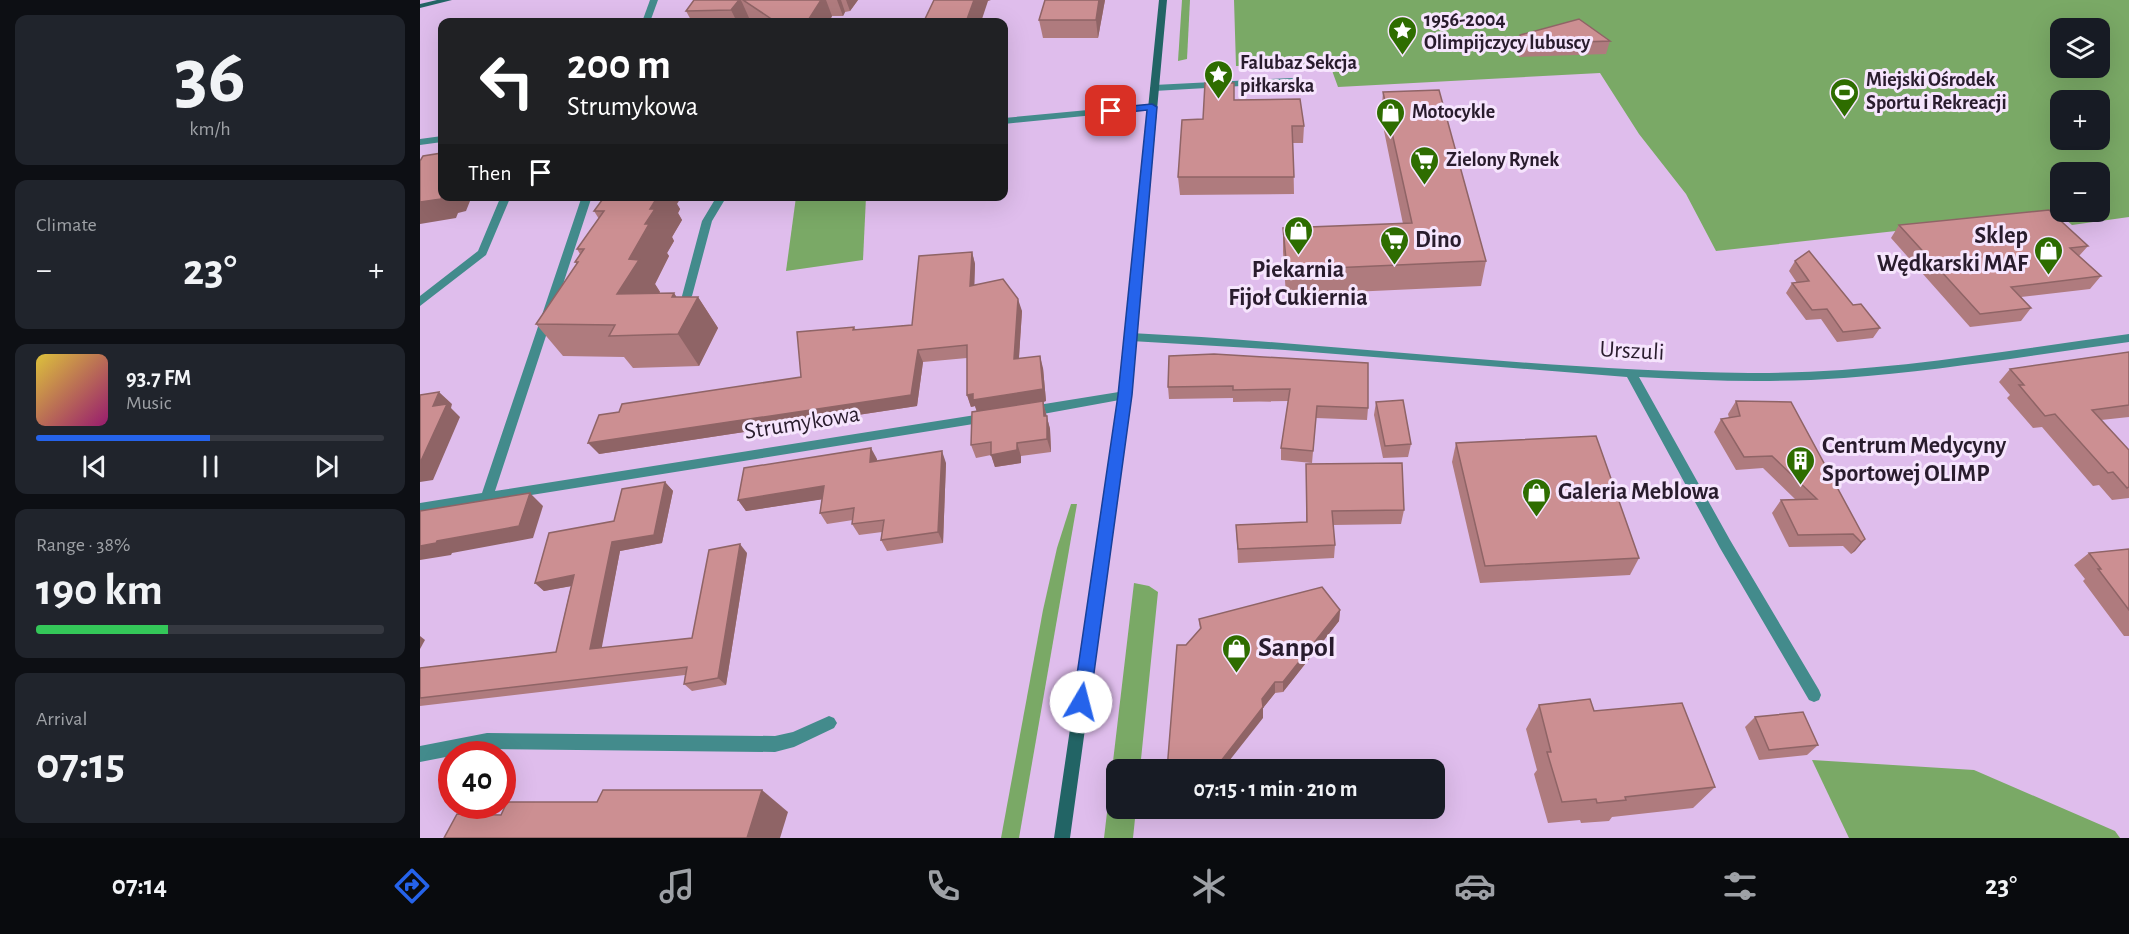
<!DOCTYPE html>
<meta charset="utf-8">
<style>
:root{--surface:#171b24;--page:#20242c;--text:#f1f3f6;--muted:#9ea1a6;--line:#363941;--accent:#2563eb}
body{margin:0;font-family:"Alegreya Sans",sans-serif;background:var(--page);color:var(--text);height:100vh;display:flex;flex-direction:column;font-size:22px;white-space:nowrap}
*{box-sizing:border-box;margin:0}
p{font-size:20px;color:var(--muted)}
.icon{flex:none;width:33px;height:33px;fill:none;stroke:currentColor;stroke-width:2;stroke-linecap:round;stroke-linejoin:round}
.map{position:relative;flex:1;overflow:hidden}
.side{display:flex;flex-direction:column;gap:15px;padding:15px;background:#0d0f14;width:420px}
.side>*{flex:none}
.guide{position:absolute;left:18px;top:18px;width:570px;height:183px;border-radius:12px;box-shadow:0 6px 24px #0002;background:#202124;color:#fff;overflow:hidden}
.tools{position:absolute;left:1630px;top:18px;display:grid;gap:12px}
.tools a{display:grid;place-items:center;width:60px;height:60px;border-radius:12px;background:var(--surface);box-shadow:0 6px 24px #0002;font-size:30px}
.speed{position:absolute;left:18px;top:741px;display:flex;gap:12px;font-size:30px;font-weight:700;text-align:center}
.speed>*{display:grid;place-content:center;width:78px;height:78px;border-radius:50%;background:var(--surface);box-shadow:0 6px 24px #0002;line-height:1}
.speed .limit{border:9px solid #d22;background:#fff;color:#111}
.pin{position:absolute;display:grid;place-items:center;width:51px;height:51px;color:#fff;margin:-26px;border-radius:12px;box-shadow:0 3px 9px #0006}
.me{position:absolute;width:66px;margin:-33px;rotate:8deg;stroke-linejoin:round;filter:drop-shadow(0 0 4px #0008)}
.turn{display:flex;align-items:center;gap:21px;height:126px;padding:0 30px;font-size:27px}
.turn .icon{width:78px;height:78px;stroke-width:2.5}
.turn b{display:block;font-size:42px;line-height:51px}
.then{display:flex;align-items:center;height:57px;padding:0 30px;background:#0003;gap:12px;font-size:22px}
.big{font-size:45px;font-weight:600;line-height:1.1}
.side .widget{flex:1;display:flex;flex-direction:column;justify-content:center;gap:9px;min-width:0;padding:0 21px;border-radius:12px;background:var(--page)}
.side .dial{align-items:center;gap:0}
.dial b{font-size:78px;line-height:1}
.song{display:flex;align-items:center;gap:18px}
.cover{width:72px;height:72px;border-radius:9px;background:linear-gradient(135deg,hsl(50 70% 55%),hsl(320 70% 35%))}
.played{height:6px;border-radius:3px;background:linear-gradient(90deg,var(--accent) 50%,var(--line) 50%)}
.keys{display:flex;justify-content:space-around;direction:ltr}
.heat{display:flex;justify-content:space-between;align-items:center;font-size:33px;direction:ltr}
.charge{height:9px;border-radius:4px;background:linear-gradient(90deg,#34c759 38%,var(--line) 0)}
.trip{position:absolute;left:686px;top:759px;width:339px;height:60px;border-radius:12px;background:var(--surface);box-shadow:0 6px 24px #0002;font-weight:600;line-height:60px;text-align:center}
.tabs{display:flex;height:96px;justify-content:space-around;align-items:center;background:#090b0e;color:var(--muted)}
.tabs .icon{width:42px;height:42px}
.tabs .current{color:var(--accent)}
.tabs b{font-size:27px;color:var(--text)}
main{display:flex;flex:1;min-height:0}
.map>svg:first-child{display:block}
.green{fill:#7aa966;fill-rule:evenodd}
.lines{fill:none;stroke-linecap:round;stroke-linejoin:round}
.street{fill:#438b8c;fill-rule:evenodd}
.secondary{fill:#226465;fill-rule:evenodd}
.wall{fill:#af7b7e}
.shaded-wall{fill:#8f6466}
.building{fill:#cc8f92;stroke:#8f6466;stroke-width:1.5}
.route{fill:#2563eb;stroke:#184099;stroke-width:1.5}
.labels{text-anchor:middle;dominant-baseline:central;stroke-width:6;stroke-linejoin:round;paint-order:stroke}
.far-poi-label{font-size:20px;font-weight:bold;fill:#291c2d;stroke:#f6e5fd;text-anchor:start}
.poi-label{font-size:24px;font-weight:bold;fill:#291c2d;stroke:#f6e5fd;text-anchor:start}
.street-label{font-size:24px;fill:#291c2d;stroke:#f6e5fd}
.near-poi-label{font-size:28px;font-weight:bold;fill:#291c2d;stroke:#f6e5fd;text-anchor:start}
</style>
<main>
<section class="side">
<div class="widget dial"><b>36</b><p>km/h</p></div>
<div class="widget"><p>Climate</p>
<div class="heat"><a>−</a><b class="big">23°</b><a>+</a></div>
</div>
<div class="widget">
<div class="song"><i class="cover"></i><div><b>93.7 FM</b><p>Music</p></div></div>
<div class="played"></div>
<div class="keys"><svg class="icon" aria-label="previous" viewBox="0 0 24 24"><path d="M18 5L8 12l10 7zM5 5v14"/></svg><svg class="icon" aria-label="pause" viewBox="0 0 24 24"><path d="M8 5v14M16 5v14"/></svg><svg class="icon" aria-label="next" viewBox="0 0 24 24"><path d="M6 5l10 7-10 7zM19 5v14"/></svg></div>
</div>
<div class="widget"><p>Range · 38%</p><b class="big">190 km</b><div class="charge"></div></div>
<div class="widget"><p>Arrival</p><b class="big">07:15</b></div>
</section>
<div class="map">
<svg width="1709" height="838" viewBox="0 0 1709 838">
<rect width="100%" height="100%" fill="#dfbdec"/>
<g class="green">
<polygon points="762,0 770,0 767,59 758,61"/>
<path d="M814,0H1709V217L1652,225L1638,213L1296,251L1266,194L1219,134L1180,73L918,87L910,65L816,66ZM1641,28H1680V68H1641ZM1641,100H1680V140H1641ZM1641,172H1680V212H1641Z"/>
<polygon points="376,197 446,197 443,260 366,271"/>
<polygon points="651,504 657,504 599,838 581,838 623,610 637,548"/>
<polygon points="714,583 729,586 738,592 720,769 696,770 696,808 716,809 713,838 684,838"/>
<polygon points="1392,760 1554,770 1695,831 1700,838 1429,838"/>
</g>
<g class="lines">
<g class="street">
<polygon points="230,0 238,0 230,22 222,22"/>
<polygon points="872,78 876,81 875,83 734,91 730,88 734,85"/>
<polygon points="732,104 736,107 735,109 584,124 584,118"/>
<polygon points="22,136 22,142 0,145 0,139"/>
<polygon points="81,196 91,196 66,255 0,306 0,296 58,251"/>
<polygon points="162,196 172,196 75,491 568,413 572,415 574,418 572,421 0,513 0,503 62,493"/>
<polygon points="297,196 307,196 292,221 272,296 267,300 263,299 262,296 282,221"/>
<path d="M711,333C917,343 1123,371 1329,373C1456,374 1583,351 1709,334V342C1614,355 1519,371 1424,378C1355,383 1287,381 1219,377L1310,540L1399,690L1401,695L1399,700L1394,702L1389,700L1300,548L1207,377L865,350L711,341L705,337Z"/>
<polygon points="705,391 711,395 705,399 612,416 606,411 612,406"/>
<polygon points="409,716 414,718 417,723 414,728 374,747 355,752 67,749 0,762 0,746 67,733 355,736 373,732"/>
</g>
<g class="secondary">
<polygon points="17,0 32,0 0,8 0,4"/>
<polygon points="739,0 747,0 711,395 650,838 634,838 699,395"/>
</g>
</g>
<g class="wall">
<polygon points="274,0 438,0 430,11 425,12 423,16 412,16 409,22 334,22 330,20 328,22 272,22 266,11"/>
<polygon points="625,0 685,0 678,38 623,38 619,20"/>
<polygon points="1100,35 1190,41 1186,54 1099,57 1098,48"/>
<polygon points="963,92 1066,261 1061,286 866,295 863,252 863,228 983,224 961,116"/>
<polygon points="814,100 884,126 883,143 873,143 874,194 760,195 758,177 783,119"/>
<polygon points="257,204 260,209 258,213 262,220 252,237 254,241 247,253 249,256 235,284 240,292 239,293 254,293 256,297 278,297 298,328 279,366 213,368 204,357 143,356 116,324 157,264 155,262 160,254 157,249 179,219 174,211"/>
<polygon points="1479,225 1668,246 1659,256 1681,276 1670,289 1601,297 1611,308 1601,321 1550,327 1471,238"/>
<polygon points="552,252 555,264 554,285 602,311 599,358 623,368 626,401 623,402 630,429 631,452 601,456 601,463 575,467 571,455 556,458 551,445 557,412 555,406 551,407 547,395 547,358 503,362 497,406 179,454 199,412 381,377 434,327 436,330 492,325"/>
<polygon points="1375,261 1433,305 1460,328 1453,338 1417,342 1401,319 1386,320 1366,293 1372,283 1377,283 1369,271"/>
<polygon points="1709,352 1709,417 1681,420 1709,450 1709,498 1692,500 1679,485 1673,486 1622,427 1613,428 1587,398 1590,395 1579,382 1590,369"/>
<polygon points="749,356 948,408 947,420 896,418 892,463 861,460 861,448 868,401 813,402 813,398 749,399 748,387"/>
<polygon points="1316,401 1445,539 1435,551 1431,554 1423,546 1369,547 1352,513 1361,500 1376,500 1343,468 1316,470 1294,432 1301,419 1309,418 1308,414"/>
<polygon points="956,402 991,444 988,457 963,458 954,415"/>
<polygon points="1036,443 1219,558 1210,575 1060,583 1032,462"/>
<polygon points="457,459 457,461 526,463 523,543 467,551 461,540 462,532 439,535 432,524 433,520 407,524 400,513 402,499 326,511 318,500"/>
<polygon points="886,464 984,510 981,524 913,525 915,545 914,558 818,563 816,525 886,522"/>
<polygon points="245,482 253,491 242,543 200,551 181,648 272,638 327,553 306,685 272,691 264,684 265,675 0,706 0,668 136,652 151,586 124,591 115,583"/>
<polygon points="1709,549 1709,636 1704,636 1663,581 1665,579 1654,565 1669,553"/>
<polygon points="920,610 919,621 863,692 855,693 843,708 843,718 766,645 780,629 779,619"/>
<polygon points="1119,705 1174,711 1295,787 1273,808 1192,817 1189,821 1161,823 1160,820 1128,823 1114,774 1117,770 1106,729"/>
<polygon points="1335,717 1398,745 1387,755 1339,760 1325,727"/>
</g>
<g class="shaded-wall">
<polygon points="319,0 321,0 330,20 328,22 317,22 311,10"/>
<polygon points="401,0 406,0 412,16 409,22 387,22"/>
<polygon points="417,0 421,0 425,12 423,16"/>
<polygon points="426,0 438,0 430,11"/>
<polygon points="554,0 571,0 568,1 561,22 546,22"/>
<polygon points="679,0 685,0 678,38 676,20"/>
<polygon points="22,194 22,196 52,196 46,211 38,213 36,218 0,224 0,202"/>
<polygon points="238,196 262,196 257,204 260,209 258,213 262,220 252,237 254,241 247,253 249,256 235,284 240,292 219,326 197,294 209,259 225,224 230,209"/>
<polygon points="552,252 555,264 554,298 550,286"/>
<polygon points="254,293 268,315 278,297 298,328 279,366 258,334 252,297"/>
<polygon points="598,299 602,311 598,371 594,359"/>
<polygon points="498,350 503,362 497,406 179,454 168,443"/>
<polygon points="620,356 623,368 626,401 623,402 630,429 631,452 627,439 557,412 555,406 551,407 547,395"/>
<polygon points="19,392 32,404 31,408 40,417 13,480 0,482 0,463 13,406"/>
<polygon points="597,443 601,456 601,463 575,467 571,455"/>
<polygon points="451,448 457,459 456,473 450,462"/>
<polygon points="522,451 526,463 523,543 518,532"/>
<polygon points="245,482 253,491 242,543 200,551 180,657 170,649 192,542"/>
<polygon points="404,486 411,498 326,511 318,500"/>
<polygon points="110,493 123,506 113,538 32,553 31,555 0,560 0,546 17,541"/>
<polygon points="1445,539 1435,551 1431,554 1441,542"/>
<polygon points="320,544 327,553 306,685 298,678"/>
<polygon points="154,575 163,584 124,591 115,583"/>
<polygon points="920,610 919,621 863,692 863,682"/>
<polygon points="0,636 5,640 0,649"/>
<polygon points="855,682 855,693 843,708 843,718 802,770 794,770 842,699"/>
<polygon points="342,790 368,812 360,838 327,838"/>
</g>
<g class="building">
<polygon points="274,0 319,0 311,10 266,11"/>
<polygon points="323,0 401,0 387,22 356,22"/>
<polygon points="514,0 554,0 546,22 491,22 504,21"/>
<polygon points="625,0 679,0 676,20 619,20"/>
<polygon points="1159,19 1190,41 1102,44 1100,35"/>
<polygon points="785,83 814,83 814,100 880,99 884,126 872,126 874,177 758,177 762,120 783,119"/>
<polygon points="1019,90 1066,261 867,270 863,228 992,223 963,92"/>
<polygon points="22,153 22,194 21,199 0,202 0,161 3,156"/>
<polygon points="185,196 238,196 230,209 235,209 225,224 229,224 209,259 219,260 197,294 254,293 252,297 278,297 258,334 189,336 195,325 116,324 158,262 155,262 164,249 157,249 184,211 174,211"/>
<polygon points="1629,210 1668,246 1650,248 1681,276 1591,287 1611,308 1560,314 1479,225"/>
<polygon points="1389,251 1433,305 1441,304 1460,328 1423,332 1407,309 1392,310 1372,283 1389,281 1375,261"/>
<polygon points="552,252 550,286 583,279 598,299 594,359 620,356 623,389 553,400 553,394 547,395 547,345 498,350 491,395 168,443 179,415 199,412 202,404 381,377 377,332 434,327 433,330 492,325 499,256"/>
<polygon points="1709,352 1709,405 1672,410 1709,450 1709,487 1707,488 1693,472 1688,473 1635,414 1625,416 1599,385 1604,385 1590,369"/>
<polygon points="794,354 948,363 948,408 897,406 893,451 861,448 870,389 813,390 813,386 748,387 749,356"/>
<polygon points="19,392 13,406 27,404 0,463 0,395"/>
<polygon points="983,400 991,444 965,446 956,402"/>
<polygon points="623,401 624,416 627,416 627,439 597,443 597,450 571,455 571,442 551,445 552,412"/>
<polygon points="1316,401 1371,402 1445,539 1441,542 1433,534 1378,535 1361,500 1397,499 1352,456 1324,457 1301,419 1320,416"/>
<polygon points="1176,436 1219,558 1065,566 1036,443"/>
<polygon points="451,448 450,462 522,451 518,532 461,540 464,520 432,524 434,508 400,513 404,486 318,500 324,468"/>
<polygon points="982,463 984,510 912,511 915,545 818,549 816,525 887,522 886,464"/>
<polygon points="245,482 234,535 192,542 170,649 272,638 289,550 320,544 298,678 264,684 267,667 0,698 0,668 136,652 154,575 115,583 129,533 194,521 202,489"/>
<polygon points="110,493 99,526 17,541 16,543 0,546 0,511"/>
<polygon points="1709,549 1709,610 1678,569 1681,569 1669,553"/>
<polygon points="902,587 920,610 863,682 855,682 842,699 843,707 794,770 747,770 757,645 766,645 781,628 779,619"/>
<polygon points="1170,699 1174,711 1262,703 1295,787 1205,797 1206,800 1177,803 1176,799 1142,802 1127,752 1131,752 1119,705"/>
<polygon points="1383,712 1398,745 1349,750 1335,717"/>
<polygon points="183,790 342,790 327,838 24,838 37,814 81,815 87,802 177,802"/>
</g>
<polygon class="route" points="732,104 737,107 712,395 670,702 667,708 661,710 655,708 653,702 698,395 727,110 691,114 686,111 691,108"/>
<defs>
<symbol id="sight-pin" viewBox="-11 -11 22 30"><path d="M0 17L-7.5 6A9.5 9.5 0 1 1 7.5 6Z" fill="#2e6d00" stroke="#f6e5fd"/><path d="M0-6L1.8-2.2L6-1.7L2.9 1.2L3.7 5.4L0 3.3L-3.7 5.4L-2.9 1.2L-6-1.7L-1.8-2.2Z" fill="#fff"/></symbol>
<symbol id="stadium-pin" viewBox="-11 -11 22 30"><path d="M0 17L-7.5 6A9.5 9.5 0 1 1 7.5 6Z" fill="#2e6d00" stroke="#f6e5fd"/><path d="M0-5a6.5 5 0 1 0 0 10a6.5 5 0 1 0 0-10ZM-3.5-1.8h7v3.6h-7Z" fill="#fff"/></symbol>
<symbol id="shop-pin" viewBox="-11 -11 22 30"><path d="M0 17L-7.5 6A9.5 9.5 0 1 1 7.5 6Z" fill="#2e6d00" stroke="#f6e5fd"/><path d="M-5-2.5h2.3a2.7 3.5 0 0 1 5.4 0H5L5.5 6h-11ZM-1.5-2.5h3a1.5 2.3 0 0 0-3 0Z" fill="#fff"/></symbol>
<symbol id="supermarket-pin" viewBox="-11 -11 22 30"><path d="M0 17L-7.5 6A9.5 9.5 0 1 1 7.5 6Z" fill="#2e6d00" stroke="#f6e5fd"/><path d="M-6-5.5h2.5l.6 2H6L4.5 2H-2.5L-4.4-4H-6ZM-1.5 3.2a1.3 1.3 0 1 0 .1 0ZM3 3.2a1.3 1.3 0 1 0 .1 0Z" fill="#fff"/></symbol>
<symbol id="building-pin" viewBox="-11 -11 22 30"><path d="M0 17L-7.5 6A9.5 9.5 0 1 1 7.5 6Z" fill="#2e6d00" stroke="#f6e5fd"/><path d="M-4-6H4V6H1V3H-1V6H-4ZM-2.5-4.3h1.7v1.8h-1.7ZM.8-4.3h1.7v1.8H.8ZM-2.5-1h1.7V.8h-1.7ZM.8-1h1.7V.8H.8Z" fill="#fff"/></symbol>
</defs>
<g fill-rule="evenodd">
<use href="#sight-pin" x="966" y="14" width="33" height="45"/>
<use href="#sight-pin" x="782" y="58" width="33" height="45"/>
<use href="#stadium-pin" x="1408" y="76" width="33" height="45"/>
<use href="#shop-pin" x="954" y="96" width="33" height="45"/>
<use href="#supermarket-pin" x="988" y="144" width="33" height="45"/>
<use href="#shop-pin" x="862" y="214" width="33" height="45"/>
<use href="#supermarket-pin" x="958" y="224" width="33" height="45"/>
<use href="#shop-pin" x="1612" y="234" width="33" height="45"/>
<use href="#building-pin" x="1364" y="444" width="33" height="45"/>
<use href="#shop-pin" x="1100" y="476" width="33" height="45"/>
<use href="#shop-pin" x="800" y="632" width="33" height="45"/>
</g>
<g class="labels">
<g class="far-poi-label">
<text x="1004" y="20">1956-2004<tspan x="1004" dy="23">Olimpijczycy lubuscy</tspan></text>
<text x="820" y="63">Falubaz Sekcja<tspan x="820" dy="23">piłkarska</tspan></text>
<text x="1446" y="80">Miejski Ośrodek<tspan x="1446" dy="23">Sportu i Rekreacji</tspan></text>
<text x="992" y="112">Motocykle</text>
<text x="1026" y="160">Zielony Rynek</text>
</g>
<g class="poi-label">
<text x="1608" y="236" text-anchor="end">Sklep<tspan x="1608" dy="28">Wędkarski MAF</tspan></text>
<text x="995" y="240">Dino</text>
<text x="878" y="270" text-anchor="middle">Piekarnia<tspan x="878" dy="28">Fijoł Cukiernia</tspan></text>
<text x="1402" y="446">Centrum Medycyny<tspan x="1402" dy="28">Sportowej OLIMP</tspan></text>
<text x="1138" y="492">Galeria Meblowa</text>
</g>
<g class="street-label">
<text transform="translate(1212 351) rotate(3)">Urszuli</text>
<text transform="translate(382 423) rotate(-9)">Strumykowa</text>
</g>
<g class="near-poi-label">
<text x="838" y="648">Sanpol</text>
</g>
</g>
</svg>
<div class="tools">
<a><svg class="icon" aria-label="layers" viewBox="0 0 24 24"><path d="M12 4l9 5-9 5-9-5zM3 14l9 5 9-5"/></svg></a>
<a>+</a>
<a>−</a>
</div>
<div class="speed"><div class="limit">40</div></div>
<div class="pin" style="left:691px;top:111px;background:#d93025"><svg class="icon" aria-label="arrive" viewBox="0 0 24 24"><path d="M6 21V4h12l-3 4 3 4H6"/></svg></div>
<svg class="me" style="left:661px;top:702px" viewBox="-20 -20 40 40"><circle r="19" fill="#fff"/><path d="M0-13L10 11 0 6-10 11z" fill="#2563eb"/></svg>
<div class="trip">07:15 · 1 min · 210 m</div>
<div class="guide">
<div class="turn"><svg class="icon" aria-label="left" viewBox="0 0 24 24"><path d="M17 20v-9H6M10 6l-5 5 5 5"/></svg><div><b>200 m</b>Strumykowa</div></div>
<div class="then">Then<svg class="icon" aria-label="arrive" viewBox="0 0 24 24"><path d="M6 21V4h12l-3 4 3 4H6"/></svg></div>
</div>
</div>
</main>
<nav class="tabs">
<b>07:14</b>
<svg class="icon current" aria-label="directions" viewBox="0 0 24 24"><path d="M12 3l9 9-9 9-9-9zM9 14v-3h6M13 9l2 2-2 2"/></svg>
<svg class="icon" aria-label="music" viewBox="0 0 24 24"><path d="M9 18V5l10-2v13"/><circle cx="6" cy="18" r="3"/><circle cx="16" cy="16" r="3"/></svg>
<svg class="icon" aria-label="phone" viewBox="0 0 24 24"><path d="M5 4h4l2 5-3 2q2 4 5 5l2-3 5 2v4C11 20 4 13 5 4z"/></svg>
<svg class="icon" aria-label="climate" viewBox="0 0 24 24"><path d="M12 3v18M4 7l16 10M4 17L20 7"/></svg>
<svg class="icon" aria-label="car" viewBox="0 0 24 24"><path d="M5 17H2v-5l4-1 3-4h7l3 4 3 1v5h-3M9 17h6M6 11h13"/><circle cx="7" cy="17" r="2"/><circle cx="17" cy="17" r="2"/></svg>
<svg class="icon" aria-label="filters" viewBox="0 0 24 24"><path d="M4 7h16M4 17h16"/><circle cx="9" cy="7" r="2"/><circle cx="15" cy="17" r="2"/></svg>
<b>23°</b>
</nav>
